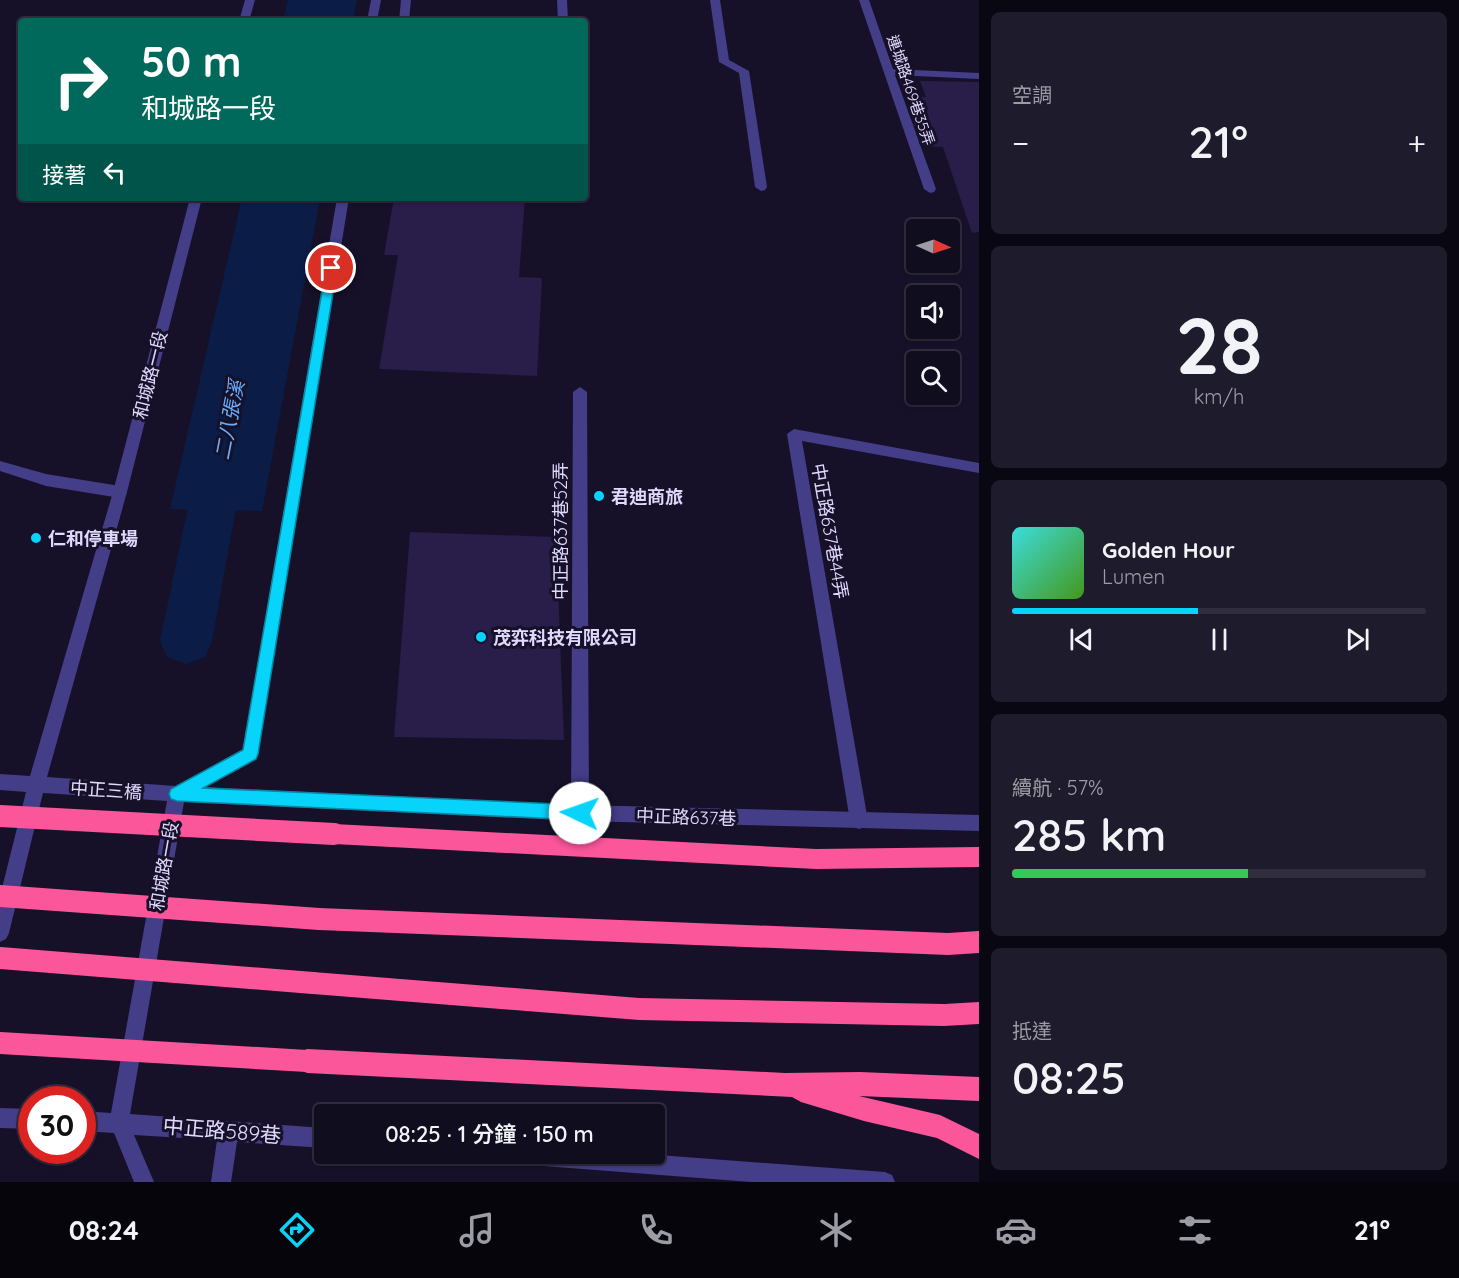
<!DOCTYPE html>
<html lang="zh-TW">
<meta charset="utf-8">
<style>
:root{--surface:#100d1f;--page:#1e1b2c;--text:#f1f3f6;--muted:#9c9ca4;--line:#302d3d;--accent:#08d3fb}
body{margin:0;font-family:Quicksand,"Noto Sans TC",sans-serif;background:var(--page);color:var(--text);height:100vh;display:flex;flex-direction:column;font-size:22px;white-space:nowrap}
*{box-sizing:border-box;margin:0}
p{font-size:20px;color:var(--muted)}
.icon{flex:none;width:33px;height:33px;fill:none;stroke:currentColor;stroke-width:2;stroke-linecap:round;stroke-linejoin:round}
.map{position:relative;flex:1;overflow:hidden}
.side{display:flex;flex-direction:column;gap:12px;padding:12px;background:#090711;width:480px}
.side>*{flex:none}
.guide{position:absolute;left:18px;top:18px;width:570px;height:183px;border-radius:6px;box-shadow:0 2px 4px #0004,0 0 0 2px var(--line);background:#00695c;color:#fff;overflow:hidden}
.needle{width:39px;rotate:93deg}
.controls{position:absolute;left:906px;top:219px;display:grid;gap:12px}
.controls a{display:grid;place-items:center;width:54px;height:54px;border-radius:6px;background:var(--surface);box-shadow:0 2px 4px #0004,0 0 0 2px var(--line);font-size:30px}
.speed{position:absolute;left:18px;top:1086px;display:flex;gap:12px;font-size:30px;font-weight:700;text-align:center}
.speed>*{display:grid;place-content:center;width:78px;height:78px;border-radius:50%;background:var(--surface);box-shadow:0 2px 4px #0004,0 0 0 2px var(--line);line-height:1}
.speed .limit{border:9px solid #d22;background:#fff;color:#111}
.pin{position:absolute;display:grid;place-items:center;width:51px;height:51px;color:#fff;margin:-26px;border:3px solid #fff;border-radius:50%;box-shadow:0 2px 6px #0007}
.me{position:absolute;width:66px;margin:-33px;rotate:273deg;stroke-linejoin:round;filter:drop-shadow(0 0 4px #0008)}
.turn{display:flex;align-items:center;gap:21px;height:126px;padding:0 24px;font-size:27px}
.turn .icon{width:78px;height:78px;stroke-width:2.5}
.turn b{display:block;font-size:42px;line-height:51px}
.then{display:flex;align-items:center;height:57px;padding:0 24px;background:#0003;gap:12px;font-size:22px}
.big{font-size:45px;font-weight:600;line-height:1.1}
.side .tile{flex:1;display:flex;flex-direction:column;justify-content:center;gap:9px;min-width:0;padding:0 21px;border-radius:9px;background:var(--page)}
.side .dial{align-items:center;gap:0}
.dial b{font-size:78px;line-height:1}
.song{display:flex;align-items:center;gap:18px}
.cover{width:72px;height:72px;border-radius:9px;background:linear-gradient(135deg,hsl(180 70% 55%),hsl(100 70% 35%))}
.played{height:6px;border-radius:3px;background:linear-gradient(90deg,var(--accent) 45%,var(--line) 45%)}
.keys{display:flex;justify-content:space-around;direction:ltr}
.heat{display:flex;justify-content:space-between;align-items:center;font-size:33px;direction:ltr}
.charge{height:9px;border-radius:4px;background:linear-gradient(90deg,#34c759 57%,var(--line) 0)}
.trip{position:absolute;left:314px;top:1104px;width:351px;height:60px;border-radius:6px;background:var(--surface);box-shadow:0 2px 4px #0004,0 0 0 2px var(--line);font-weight:600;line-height:60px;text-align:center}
.dock{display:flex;height:96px;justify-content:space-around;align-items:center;background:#06050c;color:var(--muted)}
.dock .icon{width:42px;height:42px}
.dock .current{color:var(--accent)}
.dock b{font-size:27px;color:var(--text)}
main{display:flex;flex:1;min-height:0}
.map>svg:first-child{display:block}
.water{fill:#0b1d47}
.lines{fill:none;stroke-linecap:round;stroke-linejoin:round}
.canal{fill:#0b1d47;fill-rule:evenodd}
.building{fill:#291d4a}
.service{fill:#443d87;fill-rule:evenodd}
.minor{fill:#443d87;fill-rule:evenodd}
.motorway{fill:#fc569b;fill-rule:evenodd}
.motorway-bridge{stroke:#fc569b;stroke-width:22}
.route{fill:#08d3fb;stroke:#0589a3;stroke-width:1.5}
.poi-dot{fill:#08d3fb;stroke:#161129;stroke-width:2}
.labels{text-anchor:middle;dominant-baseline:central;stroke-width:6;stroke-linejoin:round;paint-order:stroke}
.far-street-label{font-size:15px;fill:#e0d9fe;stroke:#161129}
.street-label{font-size:18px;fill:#e0d9fe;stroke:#161129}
.poi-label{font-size:18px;font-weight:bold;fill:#e0d9fe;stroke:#161129;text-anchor:start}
.water-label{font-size:20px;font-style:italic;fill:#69affd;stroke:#161129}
.near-street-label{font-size:21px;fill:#e0d9fe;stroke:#161129}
</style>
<main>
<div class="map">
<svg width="979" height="1182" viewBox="0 0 979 1182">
<rect width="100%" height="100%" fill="#161129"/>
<g class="water">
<polygon points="288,0 357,0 353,21 283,21"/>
<polygon points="242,198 320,198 262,511 170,509"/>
</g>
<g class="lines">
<polygon class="canal" points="225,422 241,427 248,440 212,641 205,657 186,664 167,657 160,641 202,440 209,427"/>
</g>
<g class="building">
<polygon points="920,81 979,82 979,232 972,233 943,147 925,146 908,97 926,97"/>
<polygon points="394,198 525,198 519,277 542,278 537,376 379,369 398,255 384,255"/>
<polygon points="410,532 556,537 564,740 394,737"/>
</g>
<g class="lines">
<g class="service">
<polygon points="401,0 411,0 409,21 399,21"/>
<polygon points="557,0 567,0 568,21 558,21"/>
<polygon points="710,0 720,0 729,60 749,71 767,187 765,190 761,191 755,187 739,73 719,62"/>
<polygon points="859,0 869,0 893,69 979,73 979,79 895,75 936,189 934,192 930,193 924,189"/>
<polygon points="580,387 587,392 589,813 586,819 580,821 574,819 571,813 573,392"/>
<polygon points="794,429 979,463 979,473 802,441 868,821 865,827 859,829 853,827 850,821 787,434"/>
<polygon points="0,461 46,474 120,486 125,488 127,492 125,496 120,498 46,486 0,471"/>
</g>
<g class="minor">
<polygon points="245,0 255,0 249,21 239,21"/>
<polygon points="371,0 381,0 377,21 367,21"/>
<polygon points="190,198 202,198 127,492 47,777 176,786 243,749 337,198 349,198 258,754 256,759 205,787 580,805 979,815 979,831 580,821 184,802 130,1114 324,1128 324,1148 237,1142 231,1182 211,1182 217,1140 134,1135 154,1182 134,1182 114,1133 82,1131 82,1111 111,1113 167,801 43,793 9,933 6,939 0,942 0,896 26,792 0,790 0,774 30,776 113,492"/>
<polygon points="0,1108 32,1109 32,1129 0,1128"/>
<polygon points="508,1154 645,1154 885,1172 892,1175 895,1182 751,1182 518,1164 511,1161"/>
</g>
<g class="motorway">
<polygon points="334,824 816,849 979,847 979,867 816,869 334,844 327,841 324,834 327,827"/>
<polygon points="319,908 948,933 979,931 979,953 948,955 319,930 311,927 308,919 311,911"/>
<polygon points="313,972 639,998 944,1004 979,1002 979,1024 944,1026 639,1020 313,994 305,991 302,983 305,975"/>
<polygon points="307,1049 785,1073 860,1072 979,1077 979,1101 859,1096 940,1115 979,1134 979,1159 937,1138 864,1121 801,1102 792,1097 307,1073 299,1069 295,1061 299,1053"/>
</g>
<g class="motorway-bridge">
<polyline points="0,816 334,834"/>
<polyline points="0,896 319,919"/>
<polyline points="0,958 313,983"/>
<polyline points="0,1043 307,1061"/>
</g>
</g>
<polygon class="route" points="331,264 337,268 258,754 256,759 203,788 580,805 586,807 588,813 586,818 580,820 177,801 171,799 169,794 171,789 243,750 326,268"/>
<g class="poi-dot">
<circle cx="599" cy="496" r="6"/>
<circle cx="36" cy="538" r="6"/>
<circle cx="481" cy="637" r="6"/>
</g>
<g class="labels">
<g class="far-street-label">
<text transform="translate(911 90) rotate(71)">連城路469巷35弄</text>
</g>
<g class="street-label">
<text transform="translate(150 375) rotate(-76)">和城路一段</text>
<text transform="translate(560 531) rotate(-90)">中正路637巷52弄</text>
<text transform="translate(830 531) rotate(80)">中正路637巷44弄</text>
<text transform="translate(106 790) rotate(4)">中正三橋</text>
<text transform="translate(686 817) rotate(2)">中正路637巷</text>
<text transform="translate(164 866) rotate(-80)">和城路一段</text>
</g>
<g class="poi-label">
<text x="611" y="496">君迪商旅</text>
<text x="48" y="538">仁和停車場</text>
<text x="493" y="637">茂弈科技有限公司</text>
</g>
<g class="water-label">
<text transform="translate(229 420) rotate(-79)">二八張溪</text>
</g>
<g class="near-street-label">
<text transform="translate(222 1130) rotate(5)">中正路589巷</text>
</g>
</g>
</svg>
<div class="controls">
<a><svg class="needle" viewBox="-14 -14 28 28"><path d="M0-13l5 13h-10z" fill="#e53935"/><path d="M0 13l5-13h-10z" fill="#9c9ca4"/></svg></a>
<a><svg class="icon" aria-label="sound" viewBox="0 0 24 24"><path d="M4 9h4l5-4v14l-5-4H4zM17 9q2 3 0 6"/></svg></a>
<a><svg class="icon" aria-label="search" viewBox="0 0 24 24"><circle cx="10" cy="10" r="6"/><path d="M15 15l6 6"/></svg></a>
</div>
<div class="speed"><div class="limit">30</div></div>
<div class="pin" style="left:331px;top:268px;background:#d93025"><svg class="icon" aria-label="arrive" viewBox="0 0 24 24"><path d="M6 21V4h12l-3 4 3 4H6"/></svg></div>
<svg class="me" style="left:580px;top:813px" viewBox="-20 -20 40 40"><circle r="19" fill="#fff"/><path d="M0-13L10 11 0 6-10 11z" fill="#08d3fb"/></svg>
<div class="trip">08:25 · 1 分鐘 · 150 m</div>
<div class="guide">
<div class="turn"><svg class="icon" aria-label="right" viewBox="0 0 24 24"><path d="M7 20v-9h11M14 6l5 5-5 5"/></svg><div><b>50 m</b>和城路一段</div></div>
<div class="then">接著<svg class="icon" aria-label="left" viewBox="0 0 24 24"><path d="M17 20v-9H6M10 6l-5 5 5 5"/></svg></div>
</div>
</div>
<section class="side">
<div class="tile"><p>空調</p>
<div class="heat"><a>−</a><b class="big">21°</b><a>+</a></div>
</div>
<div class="tile dial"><b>28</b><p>km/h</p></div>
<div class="tile">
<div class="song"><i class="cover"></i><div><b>Golden Hour</b><p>Lumen</p></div></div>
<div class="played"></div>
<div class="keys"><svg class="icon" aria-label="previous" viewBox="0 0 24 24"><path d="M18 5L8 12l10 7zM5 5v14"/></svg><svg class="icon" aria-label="pause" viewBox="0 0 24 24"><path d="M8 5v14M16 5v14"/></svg><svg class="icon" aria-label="next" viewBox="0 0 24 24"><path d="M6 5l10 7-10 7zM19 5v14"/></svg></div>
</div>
<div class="tile"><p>續航 · 57%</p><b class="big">285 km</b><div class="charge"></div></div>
<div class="tile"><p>抵達</p><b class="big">08:25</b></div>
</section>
</main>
<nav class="dock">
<b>08:24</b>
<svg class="icon current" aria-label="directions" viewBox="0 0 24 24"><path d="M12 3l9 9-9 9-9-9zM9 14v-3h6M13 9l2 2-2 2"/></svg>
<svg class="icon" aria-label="music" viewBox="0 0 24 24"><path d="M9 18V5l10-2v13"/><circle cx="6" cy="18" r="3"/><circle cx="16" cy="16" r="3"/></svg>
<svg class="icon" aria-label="phone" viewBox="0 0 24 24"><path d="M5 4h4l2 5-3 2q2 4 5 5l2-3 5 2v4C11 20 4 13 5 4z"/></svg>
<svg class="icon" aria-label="climate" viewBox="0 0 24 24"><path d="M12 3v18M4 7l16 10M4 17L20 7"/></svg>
<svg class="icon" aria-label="car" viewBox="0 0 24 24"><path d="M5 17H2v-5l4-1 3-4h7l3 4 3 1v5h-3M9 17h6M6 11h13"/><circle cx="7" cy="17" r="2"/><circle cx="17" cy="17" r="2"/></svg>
<svg class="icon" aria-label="filters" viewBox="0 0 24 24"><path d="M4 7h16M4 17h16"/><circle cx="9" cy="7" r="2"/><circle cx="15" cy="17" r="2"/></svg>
<b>21°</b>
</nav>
